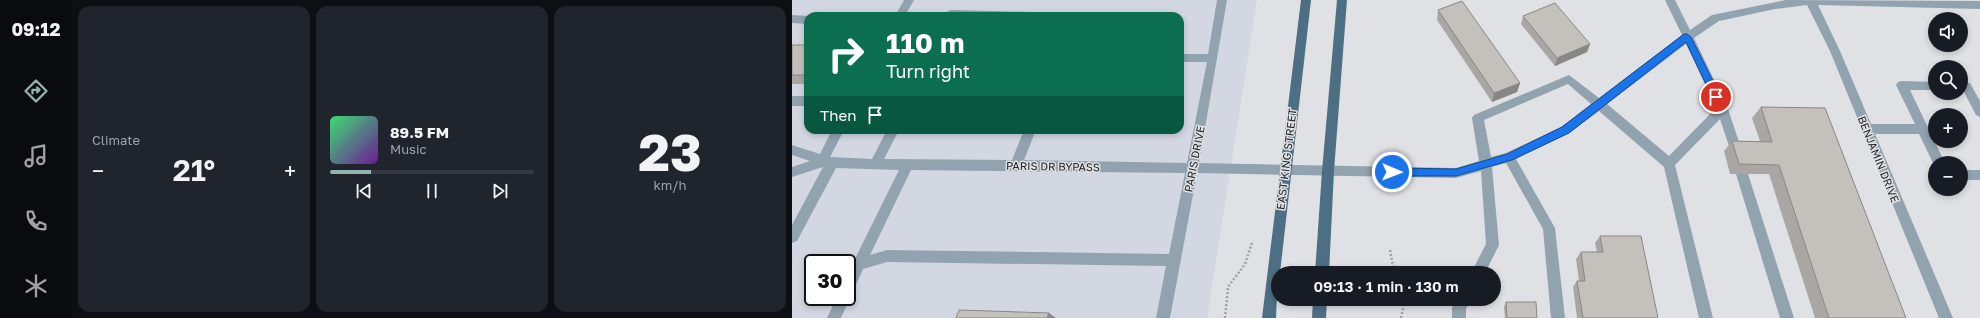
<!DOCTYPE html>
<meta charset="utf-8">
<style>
:root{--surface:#171b24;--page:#20242c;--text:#f1f3f6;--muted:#9ea1a6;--line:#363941;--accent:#92b3af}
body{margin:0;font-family:"Golos Text",sans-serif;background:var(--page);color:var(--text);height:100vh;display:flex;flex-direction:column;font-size:15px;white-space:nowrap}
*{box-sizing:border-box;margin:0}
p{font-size:13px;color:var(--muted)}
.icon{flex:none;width:22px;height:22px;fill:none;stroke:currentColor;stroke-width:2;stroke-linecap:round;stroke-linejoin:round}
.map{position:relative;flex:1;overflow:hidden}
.details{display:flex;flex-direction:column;gap:6px;padding:6px;background:#0d0f14;width:720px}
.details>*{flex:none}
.guide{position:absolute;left:12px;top:12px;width:380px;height:122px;border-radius:12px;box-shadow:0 2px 6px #0003;background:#0b6e4f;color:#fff;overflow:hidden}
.tools{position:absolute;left:1136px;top:12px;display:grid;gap:8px}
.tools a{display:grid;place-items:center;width:40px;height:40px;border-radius:50%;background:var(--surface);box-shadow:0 2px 6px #0003;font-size:20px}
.speed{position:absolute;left:12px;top:254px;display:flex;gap:8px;font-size:20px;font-weight:700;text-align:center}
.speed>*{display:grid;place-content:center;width:52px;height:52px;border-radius:50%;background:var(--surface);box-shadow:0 2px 6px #0003;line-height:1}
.speed .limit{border:2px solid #111;border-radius:6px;background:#fff;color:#111}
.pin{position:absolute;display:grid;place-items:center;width:34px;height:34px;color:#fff;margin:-17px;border:2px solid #fff;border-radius:50%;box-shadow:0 1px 4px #0007}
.me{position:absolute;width:44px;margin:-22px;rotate:91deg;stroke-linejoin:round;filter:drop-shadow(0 0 3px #0008)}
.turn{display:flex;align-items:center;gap:14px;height:84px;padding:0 16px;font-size:18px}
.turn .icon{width:52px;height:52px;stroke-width:2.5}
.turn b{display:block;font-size:28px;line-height:34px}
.then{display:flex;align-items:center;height:38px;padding:0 16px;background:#0003;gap:8px;font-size:15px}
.big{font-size:30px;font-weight:600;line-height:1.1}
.details .widget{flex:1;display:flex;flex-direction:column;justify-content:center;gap:6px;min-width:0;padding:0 14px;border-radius:12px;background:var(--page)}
.details .dial{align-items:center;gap:0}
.dial b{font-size:52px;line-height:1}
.song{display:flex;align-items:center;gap:12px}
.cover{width:48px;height:48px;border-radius:6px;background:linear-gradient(135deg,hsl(140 70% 55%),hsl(280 70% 35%))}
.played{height:4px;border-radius:2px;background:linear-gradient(90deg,var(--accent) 20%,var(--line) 20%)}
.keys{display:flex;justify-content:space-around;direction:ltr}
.heat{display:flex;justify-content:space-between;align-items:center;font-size:22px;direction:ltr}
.details .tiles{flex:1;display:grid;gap:6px;grid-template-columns:repeat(3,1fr)}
.trip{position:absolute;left:479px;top:266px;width:230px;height:40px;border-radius:20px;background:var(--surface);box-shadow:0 2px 6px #0003;font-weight:600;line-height:40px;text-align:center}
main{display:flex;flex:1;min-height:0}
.menu{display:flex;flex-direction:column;width:72px;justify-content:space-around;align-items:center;background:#090b0e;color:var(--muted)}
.menu .icon{width:28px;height:28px}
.menu .current{color:var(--accent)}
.menu b{font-size:18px;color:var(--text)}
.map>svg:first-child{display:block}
.built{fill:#d3d7e2;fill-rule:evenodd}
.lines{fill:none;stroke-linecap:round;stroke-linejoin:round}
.path{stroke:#a0a1a4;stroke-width:2.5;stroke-dasharray:2 2;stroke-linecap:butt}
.minor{fill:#91a3af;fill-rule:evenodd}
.major{fill:#4d6f84;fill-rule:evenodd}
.wall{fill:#a9a6a3}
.shaded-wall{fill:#898784}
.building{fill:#c4c1bd;stroke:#898784}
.route{fill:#1a73e8;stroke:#114b97}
.labels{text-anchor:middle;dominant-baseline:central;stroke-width:3;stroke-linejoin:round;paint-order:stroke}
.street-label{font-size:11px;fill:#252627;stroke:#e0e1e5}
</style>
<main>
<nav class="menu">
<b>09:12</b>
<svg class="icon current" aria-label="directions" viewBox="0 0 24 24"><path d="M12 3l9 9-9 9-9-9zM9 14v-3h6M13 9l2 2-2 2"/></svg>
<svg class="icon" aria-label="music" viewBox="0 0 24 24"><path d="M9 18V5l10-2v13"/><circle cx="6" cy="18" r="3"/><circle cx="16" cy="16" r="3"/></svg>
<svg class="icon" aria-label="phone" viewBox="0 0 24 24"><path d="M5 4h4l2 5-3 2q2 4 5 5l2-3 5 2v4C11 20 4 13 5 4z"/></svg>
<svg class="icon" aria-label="climate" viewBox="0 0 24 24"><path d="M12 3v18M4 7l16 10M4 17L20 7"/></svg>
</nav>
<section class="details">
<div class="tiles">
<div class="widget"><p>Climate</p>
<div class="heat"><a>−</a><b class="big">21°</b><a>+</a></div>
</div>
<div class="widget">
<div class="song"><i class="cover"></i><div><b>89.5 FM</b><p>Music</p></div></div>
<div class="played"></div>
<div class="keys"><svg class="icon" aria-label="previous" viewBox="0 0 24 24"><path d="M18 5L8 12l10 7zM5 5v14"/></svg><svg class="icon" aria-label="pause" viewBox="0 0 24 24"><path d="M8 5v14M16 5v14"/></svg><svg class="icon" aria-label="next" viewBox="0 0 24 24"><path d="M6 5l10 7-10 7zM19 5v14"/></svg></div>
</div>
<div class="widget dial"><b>23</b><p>km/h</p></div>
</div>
</section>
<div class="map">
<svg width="1188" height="318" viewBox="0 0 1188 318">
<rect width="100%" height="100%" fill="#e0e1e5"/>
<path class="built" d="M0,0H465L415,318H0ZM16,16H388V130H16ZM21,263H55V297H21Z"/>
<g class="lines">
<g class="path">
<polyline points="598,250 601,266 608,273"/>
<polyline points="433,318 436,287 453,264 460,243"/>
<polyline points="609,318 613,299"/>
</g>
<g class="minor">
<polygon points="112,0 122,0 113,16 103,16"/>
<path d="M425,0H435L407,163L664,168L687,161L680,118L682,115L777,75L807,98L890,35L873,0H883L898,30L920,15L994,0L1188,1V9L1026,5L1048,51L1079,124H1123L1104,85L1106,82L1110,81L1143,82V90H1118L1153,163H1143V167L1127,134H1083L1161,318H1147L1038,51L1015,5L983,9L927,21L902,38L936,109L950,151L948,155L944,156L940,155L928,119L883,165L921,318H907L872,167L807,111L777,133L724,159L763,228L773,318H759L751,229L714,163L700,167L707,245L693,273H679L694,244L689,171L664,178L405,173L378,318H364L374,266L95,262L71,269L49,318H35L45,297H55V275L107,170L44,168L5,241L0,243V225L31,167L0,177V167L18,161L0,155V145L28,154L40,130H52L38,157L80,159L95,130H107L92,159L220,160L232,130H244L232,160L395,163L415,62H388V54H416ZM894,44L924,108L877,156L815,104ZM776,84L799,104L769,127L714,153L699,157L692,120ZM119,170L393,173L377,254L95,250L78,255Z"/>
<polygon points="160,10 239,12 244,16 154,16 156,11"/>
<polygon points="0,15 16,16 16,24 0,23"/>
<polygon points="1169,82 1178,83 1188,101 1188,117 1184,115 1171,90 1169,90"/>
<rect x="0" y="96" width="16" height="10"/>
<polygon points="950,169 954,170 956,174 1002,318 988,318 944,174 946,170"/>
<rect x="1169" y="170" width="19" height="10"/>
<polygon points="665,299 679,299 674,309 674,318 660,318 660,308"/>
</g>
<g class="major">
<polygon points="509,0 519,0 488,273 486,273 484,318 470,318"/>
<polygon points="545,0 555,0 542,171 537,273 523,273 530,171"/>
<polygon points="521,299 535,299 534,318 520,318"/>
</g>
</g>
<g class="wall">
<polygon points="646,10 728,83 725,92 700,102 645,20"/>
<polygon points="731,16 798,44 795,52 763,66 729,24"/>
<rect x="0" y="45" width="16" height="39"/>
<polygon points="969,107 1114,318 1023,318 977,174 938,174 932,151 940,141 968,141 960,118"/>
<polygon points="808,236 866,318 785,318 781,287 785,281 787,281 784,259 789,252 805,252 803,243"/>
<polygon points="714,302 745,318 713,318 712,307"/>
</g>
<g class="shaded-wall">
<polygon points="798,44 795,52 763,66 765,58"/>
<polygon points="728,83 725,92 700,102 702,93"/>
<polygon points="257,313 264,318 255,318"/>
</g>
<g class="building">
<polygon points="670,1 728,83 702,93 646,10"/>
<polygon points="763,3 798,44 765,58 731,16"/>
<rect x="0" y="45" width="16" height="30"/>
<polygon points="969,107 1033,108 1114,318 1037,318 987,165 947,164 940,141 980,142"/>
<polygon points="808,236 849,236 866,318 791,318 785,281 793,281 789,252 811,252"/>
<polygon points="714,302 744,302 745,318 715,318"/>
<polygon points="167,310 257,313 255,318 164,318"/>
</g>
<polygon class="route" points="892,34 895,34 899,37 929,97 928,99 921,99 894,42 777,133 720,160 664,176 600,176 595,172 600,168 664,169 715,154 770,127"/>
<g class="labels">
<g class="street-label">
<text transform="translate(402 159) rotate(-79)">PARIS DRIVE</text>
<text transform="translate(494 159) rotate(-83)">EAST KING STREET</text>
<text transform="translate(1087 159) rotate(68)">BENJAMIN DRIVE</text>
<text transform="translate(261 166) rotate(1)">PARIS DR BYPASS</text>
</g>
</g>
</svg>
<div class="tools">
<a><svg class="icon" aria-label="sound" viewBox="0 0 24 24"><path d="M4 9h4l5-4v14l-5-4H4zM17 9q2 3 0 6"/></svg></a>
<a><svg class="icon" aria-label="search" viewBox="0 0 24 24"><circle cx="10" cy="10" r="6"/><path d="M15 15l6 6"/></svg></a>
<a>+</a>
<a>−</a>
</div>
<div class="speed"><div class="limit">30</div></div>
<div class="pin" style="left:924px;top:97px;background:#d93025"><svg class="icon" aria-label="arrive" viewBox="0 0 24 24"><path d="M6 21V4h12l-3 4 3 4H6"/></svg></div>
<svg class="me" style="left:600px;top:172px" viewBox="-20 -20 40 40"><circle r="17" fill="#1a73e8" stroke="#fff" stroke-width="3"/><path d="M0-11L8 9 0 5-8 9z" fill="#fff"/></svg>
<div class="trip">09:13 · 1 min · 130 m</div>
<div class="guide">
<div class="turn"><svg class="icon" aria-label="right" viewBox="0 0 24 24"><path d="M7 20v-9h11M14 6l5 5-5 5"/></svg><div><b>110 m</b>Turn right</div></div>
<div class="then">Then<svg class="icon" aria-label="arrive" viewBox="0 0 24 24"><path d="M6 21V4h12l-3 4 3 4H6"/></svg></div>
</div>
</div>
</main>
